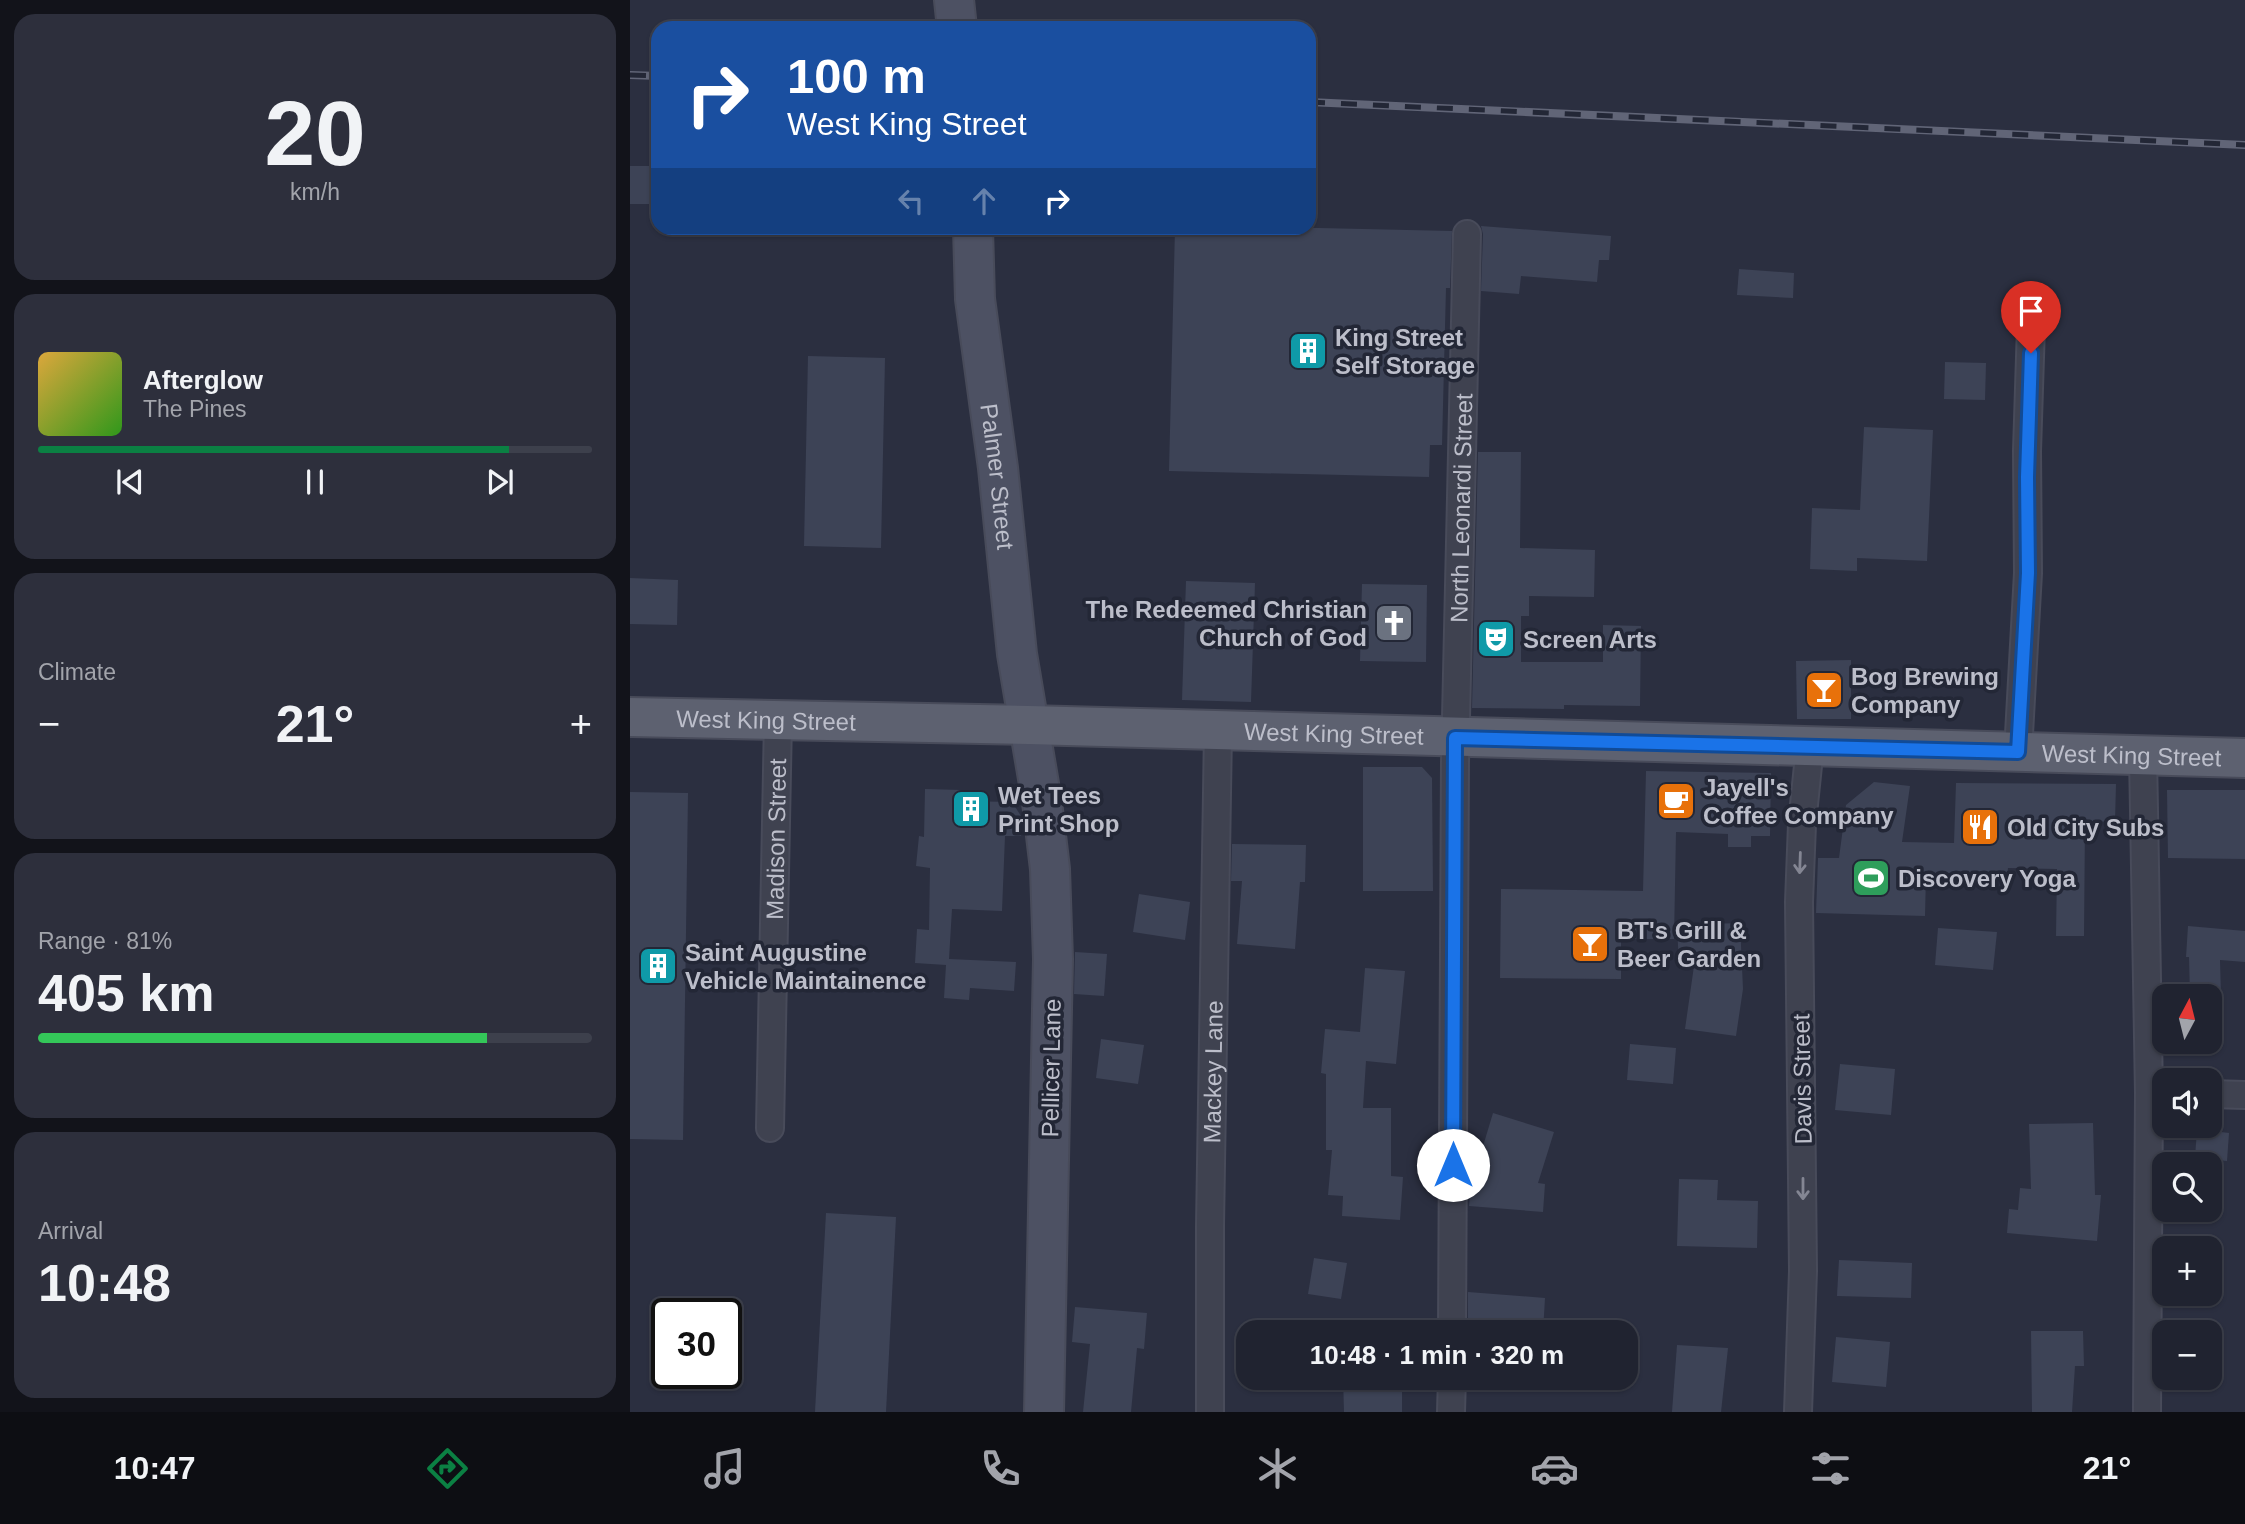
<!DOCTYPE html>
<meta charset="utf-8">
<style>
:root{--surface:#202330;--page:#2d2f3c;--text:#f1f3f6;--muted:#a2a4ab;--line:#3d404c;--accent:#0b8043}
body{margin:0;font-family:Arial,sans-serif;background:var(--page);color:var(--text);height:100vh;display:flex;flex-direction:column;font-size:26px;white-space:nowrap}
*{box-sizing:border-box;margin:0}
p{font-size:23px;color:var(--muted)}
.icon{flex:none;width:38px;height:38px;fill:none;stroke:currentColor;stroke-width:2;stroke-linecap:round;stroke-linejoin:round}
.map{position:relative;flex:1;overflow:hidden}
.side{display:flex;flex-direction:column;gap:14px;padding:14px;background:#12131a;width:630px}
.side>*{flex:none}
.top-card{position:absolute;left:21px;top:21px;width:665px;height:214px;border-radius:21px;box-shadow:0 2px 5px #0004,0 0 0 2px var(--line);background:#1a4fa0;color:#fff;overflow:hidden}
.needle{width:46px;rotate:7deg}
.fabs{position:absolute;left:1522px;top:984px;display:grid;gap:14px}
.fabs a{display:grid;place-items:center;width:70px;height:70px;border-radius:14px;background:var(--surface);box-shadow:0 2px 5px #0004,0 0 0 2px var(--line);font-size:35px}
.speed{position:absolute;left:21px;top:1298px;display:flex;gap:14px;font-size:35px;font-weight:700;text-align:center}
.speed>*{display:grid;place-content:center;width:91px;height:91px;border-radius:50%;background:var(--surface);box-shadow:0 2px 5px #0004,0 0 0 2px var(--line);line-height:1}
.speed .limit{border:4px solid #111;border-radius:10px;background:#fff;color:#111}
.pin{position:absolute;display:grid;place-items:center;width:60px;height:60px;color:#fff;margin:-72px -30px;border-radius:50% 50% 50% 0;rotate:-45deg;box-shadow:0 0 7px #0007}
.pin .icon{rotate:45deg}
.me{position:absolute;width:77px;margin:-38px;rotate:0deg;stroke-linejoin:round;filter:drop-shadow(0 0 5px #0008)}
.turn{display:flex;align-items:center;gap:24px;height:147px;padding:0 21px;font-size:32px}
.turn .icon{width:91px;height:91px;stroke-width:2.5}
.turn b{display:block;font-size:49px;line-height:60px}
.lanes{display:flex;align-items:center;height:66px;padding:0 21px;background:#0003;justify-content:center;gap:35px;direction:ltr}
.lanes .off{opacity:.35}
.big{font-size:52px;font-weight:600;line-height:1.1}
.side .widget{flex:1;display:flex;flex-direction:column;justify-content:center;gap:10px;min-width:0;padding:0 24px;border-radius:21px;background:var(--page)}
.side .dial{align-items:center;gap:0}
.dial b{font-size:91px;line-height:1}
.song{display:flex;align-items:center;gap:21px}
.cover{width:84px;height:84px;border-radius:10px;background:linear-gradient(135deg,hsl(40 70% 55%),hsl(110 70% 35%))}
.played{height:7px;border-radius:4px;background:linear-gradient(90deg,var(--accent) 85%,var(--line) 85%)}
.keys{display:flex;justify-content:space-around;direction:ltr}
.heat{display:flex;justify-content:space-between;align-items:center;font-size:38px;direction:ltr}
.charge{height:10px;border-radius:5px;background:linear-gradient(90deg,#34c759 81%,var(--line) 0)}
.trip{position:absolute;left:606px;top:1320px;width:402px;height:70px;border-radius:21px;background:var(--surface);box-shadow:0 2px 5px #0004,0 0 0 2px var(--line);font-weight:600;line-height:70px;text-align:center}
.tab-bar{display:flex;height:112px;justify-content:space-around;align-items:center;background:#0d0e13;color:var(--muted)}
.tab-bar .icon{width:49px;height:49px}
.tab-bar .current{color:var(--accent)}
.tab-bar b{font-size:32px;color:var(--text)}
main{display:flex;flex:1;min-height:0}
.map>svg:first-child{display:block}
.building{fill:#3d4356}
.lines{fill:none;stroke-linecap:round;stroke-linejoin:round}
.street-casing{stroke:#484b5a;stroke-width:30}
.secondary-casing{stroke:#484b5a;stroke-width:42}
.primary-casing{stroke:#484b5a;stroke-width:42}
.street{stroke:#3f4250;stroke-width:26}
.secondary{stroke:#4d5163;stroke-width:38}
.primary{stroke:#5d6170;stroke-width:38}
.rail-casing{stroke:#616577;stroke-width:8}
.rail{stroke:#232736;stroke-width:5;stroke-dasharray:16;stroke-linecap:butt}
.oneway{stroke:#848693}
.route-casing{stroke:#114b97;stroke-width:18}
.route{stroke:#1a73e8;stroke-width:12}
.labels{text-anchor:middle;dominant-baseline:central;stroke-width:7;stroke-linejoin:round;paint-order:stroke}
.poi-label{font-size:24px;font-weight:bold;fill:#bcbeca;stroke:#232736;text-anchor:start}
.street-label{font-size:24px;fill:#bcbeca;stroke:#232736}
</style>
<main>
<section class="side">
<div class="widget dial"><b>20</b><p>km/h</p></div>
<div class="widget">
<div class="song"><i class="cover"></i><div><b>Afterglow</b><p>The Pines</p></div></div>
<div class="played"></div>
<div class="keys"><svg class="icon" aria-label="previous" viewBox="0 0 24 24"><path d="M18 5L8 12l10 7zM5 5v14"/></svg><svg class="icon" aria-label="pause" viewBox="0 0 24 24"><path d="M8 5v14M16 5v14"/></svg><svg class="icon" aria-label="next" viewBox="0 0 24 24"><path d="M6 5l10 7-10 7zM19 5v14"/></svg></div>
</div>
<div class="widget"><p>Climate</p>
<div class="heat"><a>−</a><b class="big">21°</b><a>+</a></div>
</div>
<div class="widget"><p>Range · 81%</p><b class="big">405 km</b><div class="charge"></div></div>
<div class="widget"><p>Arrival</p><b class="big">10:48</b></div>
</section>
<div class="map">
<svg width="1615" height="1412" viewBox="0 0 1615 1412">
<rect width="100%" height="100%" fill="#2b2f40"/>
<g class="building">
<rect x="0" y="166" width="28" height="38"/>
<polygon points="851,226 981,236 979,260 969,260 967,282 891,276 889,294 851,291 853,234"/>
<polygon points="545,228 689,228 822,231 820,288 816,288 812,445 800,445 799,477 539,471"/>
<polygon points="1109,269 1164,273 1163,298 1107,295"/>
<polygon points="178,356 255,358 251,548 174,546"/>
<polygon points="1315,362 1356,363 1355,400 1314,399"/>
<polygon points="1234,427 1303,430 1297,561 1227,558 1227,571 1180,569 1182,508 1230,510"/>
<polygon points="848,452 891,452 890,548 965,550 964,597 899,596 899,616 891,616 891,662 973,662 973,625 1011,626 1010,706 934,705 934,709 842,708"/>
<polygon points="0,578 48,580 47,625 0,624"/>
<polygon points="556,581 625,583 621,702 552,700"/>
<polygon points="732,584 797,585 796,662 730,661"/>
<polygon points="1221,660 1221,719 1167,719 1166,661"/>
<polygon points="733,767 792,767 802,778 803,891 733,891"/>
<polygon points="1016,771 1141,773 1140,836 1121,836 1121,847 1098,847 1098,834 1046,832 1044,939 991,939 991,979 870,978 871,889 1013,891"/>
<polygon points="1244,782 1280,786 1272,842 1324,843 1326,783 1486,784 1485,822 1455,821 1454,936 1426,936 1427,869 1378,868 1377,878 1296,875 1295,916 1186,913 1188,858 1209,858 1216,805"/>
<polygon points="295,789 332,790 332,801 382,802 391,816 391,836 375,836 372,911 322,909 319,959 386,962 384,991 340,988 339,1000 314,998 316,965 285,963 287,929 299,930 300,868 286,866 289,836 294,837"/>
<polygon points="1537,790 1615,790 1615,859 1538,858"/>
<polygon points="0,792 58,793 53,1140 0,1139"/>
<polygon points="602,844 676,845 675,882 670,882 665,949 607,944 612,881 601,881"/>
<polygon points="509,894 560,902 555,940 503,932"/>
<polygon points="1110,923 1113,989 1106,1036 1055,1029 1064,966 1049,966 1047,925"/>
<polygon points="1558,926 1615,931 1615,962 1590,960 1591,996 1560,996 1559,957 1556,957"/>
<polygon points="1308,928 1367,932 1363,970 1305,965"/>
<polygon points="445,952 477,954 474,996 444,994"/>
<polygon points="735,968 775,971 766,1064 736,1061 733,1108 761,1108 761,1176 773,1177 770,1220 712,1216 713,1196 698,1195 702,1150 696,1150 696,1074 691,1073 695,1029 730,1032"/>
<polygon points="471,1039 514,1045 508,1084 466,1078"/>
<polygon points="1000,1044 1046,1048 1043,1084 997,1080"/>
<polygon points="1210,1064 1265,1069 1261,1115 1205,1110"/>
<polygon points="863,1113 924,1132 908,1183 915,1184 913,1212 839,1206 841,1186"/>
<polygon points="1463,1123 1465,1195 1471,1195 1467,1241 1377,1233 1379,1209 1388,1210 1390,1188 1401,1189 1399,1124"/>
<polygon points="1567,1129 1599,1133 1597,1161 1565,1158"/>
<polygon points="1049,1179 1088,1180 1087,1200 1128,1201 1127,1248 1047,1246"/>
<polygon points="196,1213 266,1217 256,1412 185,1412"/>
<polygon points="684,1258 717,1263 711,1299 678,1294"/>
<polygon points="1209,1260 1282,1263 1281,1298 1207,1296"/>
<polygon points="838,1292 915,1298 913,1332 838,1332"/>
<polygon points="445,1307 517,1313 514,1349 507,1348 501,1412 453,1412 460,1344 442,1342"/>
<polygon points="1401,1331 1453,1331 1454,1366 1445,1366 1442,1412 1402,1412"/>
<polygon points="1206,1337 1260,1342 1256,1387 1202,1382"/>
<polygon points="1047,1345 1098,1348 1091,1412 1042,1412"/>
<polygon points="713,1377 772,1377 772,1412 714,1412"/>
</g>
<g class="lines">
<defs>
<g id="street">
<polyline points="1388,752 1398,573 1397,451 1401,326"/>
<polyline points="1513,755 1519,1093 1517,1412"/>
<polyline points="1580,1094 1615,1095"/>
<path id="s1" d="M140,1128L148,720"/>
<path id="s2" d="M822,1332L825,762L837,234"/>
<path id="s3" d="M580,1412V1226L588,731"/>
<polyline points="821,1412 822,1377"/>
<polyline points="1168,1412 1173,1271 1169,902 1172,824 1180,746"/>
</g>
<g id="secondary">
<polyline points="324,0 327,28"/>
<path id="s4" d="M343,228L345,299L368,468L387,654L412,802L420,869L423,959L414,1412"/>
</g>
<g id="primary">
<path id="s5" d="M0,717L399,725L1615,758"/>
</g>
</defs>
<use href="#street" class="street-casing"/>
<use href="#secondary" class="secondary-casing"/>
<use href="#primary" class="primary-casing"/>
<use href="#street" class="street"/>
<use href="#secondary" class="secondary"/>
<use href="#primary" class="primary"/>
<defs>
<g id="rail">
<polyline points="0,75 28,76"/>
<polyline points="679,102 1615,145"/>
</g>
</defs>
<use href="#rail" class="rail-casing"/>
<use href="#rail" class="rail"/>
</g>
<defs><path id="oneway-shaft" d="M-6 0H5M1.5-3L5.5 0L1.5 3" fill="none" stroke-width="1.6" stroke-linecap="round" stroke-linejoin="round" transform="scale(1.75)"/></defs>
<g class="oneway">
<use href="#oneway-shaft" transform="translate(1170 863) rotate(92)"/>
<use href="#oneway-shaft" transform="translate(1173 1189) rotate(90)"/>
</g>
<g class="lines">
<defs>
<polyline id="route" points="823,1165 825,738 1388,752 1398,573 1397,477 1401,353"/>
</defs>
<use href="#route" class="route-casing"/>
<use href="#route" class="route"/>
</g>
<defs>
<symbol id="building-square" viewBox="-11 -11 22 22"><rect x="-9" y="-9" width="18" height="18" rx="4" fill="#0f9aa8" stroke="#232736"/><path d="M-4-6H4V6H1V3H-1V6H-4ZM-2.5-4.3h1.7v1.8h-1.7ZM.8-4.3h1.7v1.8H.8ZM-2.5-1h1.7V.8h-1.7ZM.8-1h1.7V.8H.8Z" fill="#fff"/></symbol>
<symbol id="church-square" viewBox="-11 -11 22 22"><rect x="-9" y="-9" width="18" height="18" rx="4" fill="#6b7280" stroke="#232736"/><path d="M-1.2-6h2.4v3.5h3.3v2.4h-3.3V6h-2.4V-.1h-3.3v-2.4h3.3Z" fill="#fff"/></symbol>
<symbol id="theatre-square" viewBox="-11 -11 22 22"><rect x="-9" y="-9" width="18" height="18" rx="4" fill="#0f9aa8" stroke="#232736"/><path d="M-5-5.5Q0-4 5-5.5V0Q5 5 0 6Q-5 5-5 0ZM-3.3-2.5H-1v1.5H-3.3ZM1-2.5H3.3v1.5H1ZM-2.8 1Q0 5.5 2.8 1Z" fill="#fff"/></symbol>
<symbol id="bar-square" viewBox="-11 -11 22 22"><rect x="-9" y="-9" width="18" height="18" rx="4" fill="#e8710a" stroke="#232736"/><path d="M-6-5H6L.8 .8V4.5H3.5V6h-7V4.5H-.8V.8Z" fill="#fff"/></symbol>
<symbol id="cafe-square" viewBox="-11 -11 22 22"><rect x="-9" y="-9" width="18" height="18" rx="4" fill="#e8710a" stroke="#232736"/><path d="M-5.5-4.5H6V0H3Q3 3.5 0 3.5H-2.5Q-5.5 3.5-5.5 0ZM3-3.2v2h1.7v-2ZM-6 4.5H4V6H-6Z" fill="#fff"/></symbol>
<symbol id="restaurant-square" viewBox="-11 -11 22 22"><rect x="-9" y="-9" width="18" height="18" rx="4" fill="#e8710a" stroke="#232736"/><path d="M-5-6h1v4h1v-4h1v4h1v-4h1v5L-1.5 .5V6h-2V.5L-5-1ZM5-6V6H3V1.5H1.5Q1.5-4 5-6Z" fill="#fff"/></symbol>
<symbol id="stadium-square" viewBox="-11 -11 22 22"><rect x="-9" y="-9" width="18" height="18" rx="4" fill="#2e9e5b" stroke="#232736"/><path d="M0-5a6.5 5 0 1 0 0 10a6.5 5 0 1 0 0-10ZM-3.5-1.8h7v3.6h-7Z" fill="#fff"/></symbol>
</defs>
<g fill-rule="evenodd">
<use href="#building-square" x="656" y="329" width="44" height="44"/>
<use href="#church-square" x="742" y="601" width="44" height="44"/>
<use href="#theatre-square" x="844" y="617" width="44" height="44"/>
<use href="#bar-square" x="1172" y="668" width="44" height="44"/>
<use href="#cafe-square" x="1024" y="779" width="44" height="44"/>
<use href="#building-square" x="319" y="787" width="44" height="44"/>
<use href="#restaurant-square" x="1328" y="805" width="44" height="44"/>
<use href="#stadium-square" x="1219" y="856" width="44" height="44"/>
<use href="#bar-square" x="938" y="922" width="44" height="44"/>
<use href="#building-square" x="6" y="944" width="44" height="44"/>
</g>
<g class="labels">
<g class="poi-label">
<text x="705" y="337">King Street<tspan x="705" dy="28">Self Storage</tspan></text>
<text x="737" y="609" text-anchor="end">The Redeemed Christian<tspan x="737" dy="28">Church of God</tspan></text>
<text x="893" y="639">Screen Arts</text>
<text x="1221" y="676">Bog Brewing<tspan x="1221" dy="28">Company</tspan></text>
<text x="1073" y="787">Jayell's<tspan x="1073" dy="28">Coffee Company</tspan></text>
<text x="368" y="795">Wet Tees<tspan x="368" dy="28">Print Shop</tspan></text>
<text x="1377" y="827">Old City Subs</text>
<text x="1268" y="878">Discovery Yoga</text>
<text x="987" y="930">BT's Grill &amp;<tspan x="987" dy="28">Beer Garden</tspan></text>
<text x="55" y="952">Saint Augustine<tspan x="55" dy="28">Vehicle Maintainence</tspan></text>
</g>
<g class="street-label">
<text stroke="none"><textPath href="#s4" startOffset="250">Palmer Street</textPath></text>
<text stroke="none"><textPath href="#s2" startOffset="824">North Leonardi Street</textPath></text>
<text stroke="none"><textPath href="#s5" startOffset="136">West King Street</textPath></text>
<text stroke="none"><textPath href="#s5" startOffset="704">West King Street</textPath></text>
<text stroke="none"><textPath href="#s5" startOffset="1502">West King Street</textPath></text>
<text stroke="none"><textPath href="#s1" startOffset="289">Madison Street</textPath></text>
<text transform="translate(421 1068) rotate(-89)">Pellicer Lane</text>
<text stroke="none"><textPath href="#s3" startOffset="340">Mackey Lane</textPath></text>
<text transform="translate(1172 1079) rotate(-91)">Davis Street</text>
</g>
</g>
</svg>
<div class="fabs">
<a><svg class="needle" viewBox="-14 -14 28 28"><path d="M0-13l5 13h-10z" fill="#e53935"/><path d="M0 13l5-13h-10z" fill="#a2a4ab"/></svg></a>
<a><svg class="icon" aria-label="sound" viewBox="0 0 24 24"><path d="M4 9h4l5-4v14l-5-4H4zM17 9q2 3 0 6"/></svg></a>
<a><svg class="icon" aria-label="search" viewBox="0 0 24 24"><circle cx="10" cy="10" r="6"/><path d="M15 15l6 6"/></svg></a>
<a>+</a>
<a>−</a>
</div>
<div class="speed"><div class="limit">30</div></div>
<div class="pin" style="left:1401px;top:353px;background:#d93025"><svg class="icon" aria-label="arrive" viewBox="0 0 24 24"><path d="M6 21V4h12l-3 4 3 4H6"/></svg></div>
<svg class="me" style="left:823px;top:1165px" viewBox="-20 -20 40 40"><circle r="19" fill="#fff"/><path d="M0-13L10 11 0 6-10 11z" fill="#1a73e8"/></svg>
<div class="trip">10:48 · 1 min · 320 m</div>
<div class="top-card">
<div class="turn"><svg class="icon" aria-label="right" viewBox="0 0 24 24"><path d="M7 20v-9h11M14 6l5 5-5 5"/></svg><div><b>100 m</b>West King Street</div></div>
<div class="lanes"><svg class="icon off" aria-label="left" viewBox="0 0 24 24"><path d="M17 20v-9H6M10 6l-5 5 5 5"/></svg><svg class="icon off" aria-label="ahead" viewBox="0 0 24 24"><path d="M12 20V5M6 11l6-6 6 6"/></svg><svg class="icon" aria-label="right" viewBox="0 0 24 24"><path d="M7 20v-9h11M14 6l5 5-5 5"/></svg></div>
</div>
</div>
</main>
<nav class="tab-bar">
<b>10:47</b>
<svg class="icon current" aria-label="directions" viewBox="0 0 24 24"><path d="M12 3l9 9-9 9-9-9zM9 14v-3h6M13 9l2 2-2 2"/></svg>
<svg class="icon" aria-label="music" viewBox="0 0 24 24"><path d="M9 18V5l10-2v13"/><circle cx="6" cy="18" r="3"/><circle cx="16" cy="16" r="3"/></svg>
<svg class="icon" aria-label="phone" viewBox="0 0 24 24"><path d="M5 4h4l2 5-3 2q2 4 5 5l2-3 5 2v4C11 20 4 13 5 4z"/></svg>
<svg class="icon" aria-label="climate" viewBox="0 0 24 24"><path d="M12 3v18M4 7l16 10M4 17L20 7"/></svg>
<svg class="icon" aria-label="car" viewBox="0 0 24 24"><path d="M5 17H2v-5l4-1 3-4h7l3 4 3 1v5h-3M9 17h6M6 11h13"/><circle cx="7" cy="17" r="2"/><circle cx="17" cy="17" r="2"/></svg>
<svg class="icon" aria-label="filters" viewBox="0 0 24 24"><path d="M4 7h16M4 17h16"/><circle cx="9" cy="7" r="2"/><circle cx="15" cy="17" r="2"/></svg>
<b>21°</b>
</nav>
